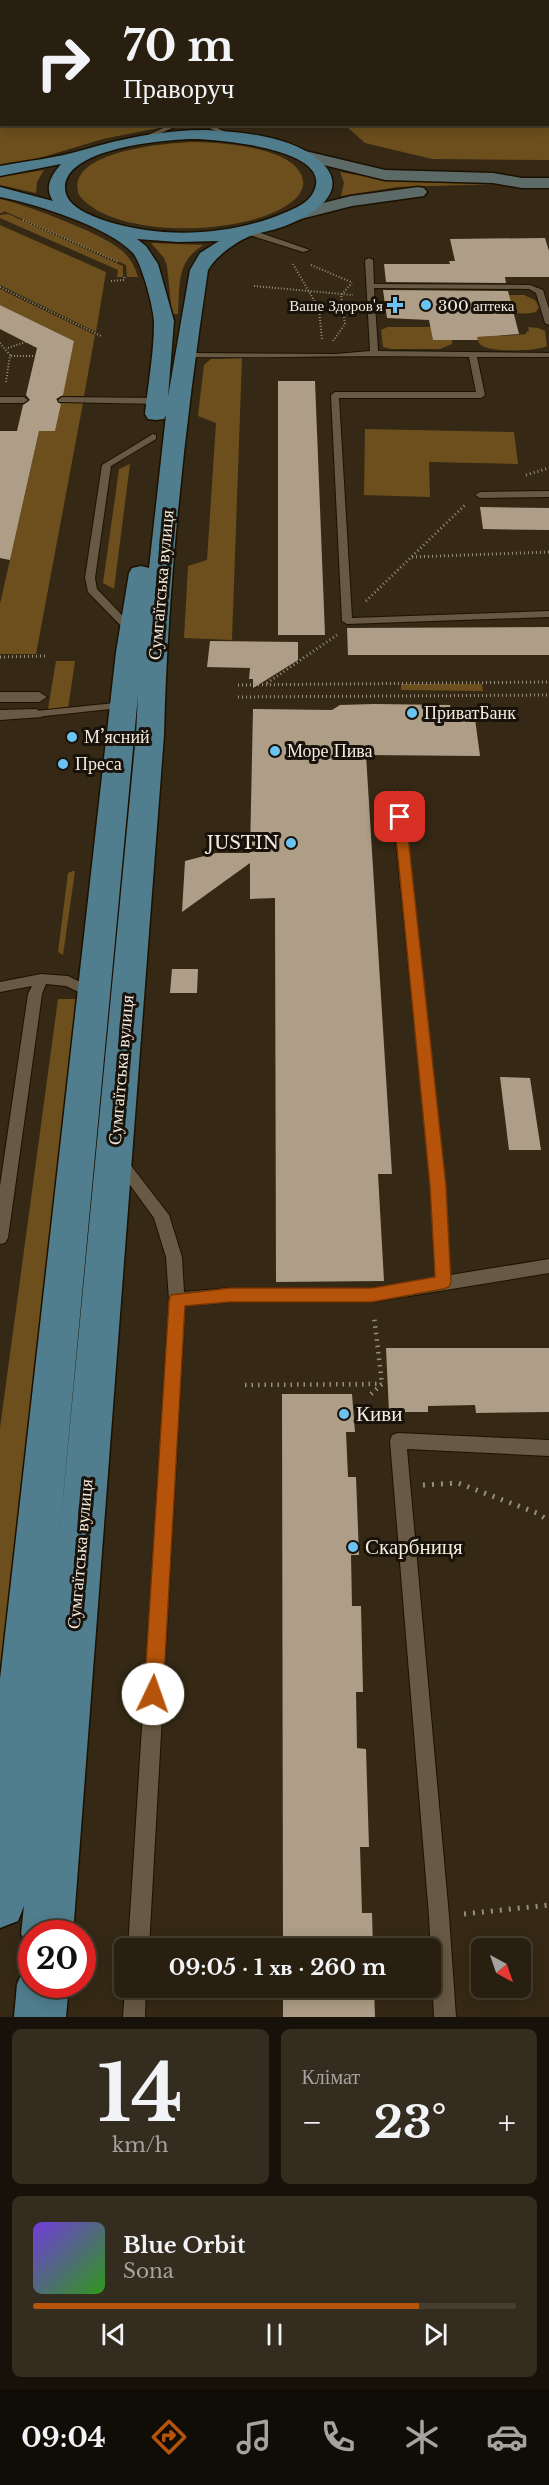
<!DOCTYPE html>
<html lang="uk">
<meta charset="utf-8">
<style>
:root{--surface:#281f10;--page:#342c1e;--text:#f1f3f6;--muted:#a5a29f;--line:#443d30;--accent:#b45309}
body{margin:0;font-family:"Libre Baskerville",serif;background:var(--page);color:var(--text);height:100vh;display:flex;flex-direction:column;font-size:22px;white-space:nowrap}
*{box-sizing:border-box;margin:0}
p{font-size:20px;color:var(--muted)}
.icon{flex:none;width:33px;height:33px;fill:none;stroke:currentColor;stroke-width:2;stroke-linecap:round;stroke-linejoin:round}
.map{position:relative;height:2017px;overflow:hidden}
.sheet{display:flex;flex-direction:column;gap:12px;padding:12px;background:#161109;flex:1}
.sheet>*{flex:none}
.banner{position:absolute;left:0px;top:0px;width:549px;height:126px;box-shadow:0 3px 15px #0003,0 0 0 2px var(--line);background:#281f10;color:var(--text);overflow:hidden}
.needle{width:39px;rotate:140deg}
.controls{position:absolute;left:471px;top:1938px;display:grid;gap:12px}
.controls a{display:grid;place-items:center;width:60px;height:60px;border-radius:9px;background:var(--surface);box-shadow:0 3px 15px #0003,0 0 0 2px var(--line);font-size:30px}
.speed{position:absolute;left:18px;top:1920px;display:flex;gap:12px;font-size:30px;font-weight:700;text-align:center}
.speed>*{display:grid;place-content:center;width:78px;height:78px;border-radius:50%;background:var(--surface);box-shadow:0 3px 15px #0003,0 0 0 2px var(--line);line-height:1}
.speed .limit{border:9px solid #d22;background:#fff;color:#111}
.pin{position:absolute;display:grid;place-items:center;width:51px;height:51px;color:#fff;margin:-26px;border-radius:12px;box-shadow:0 3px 9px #0006}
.me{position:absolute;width:66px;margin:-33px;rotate:3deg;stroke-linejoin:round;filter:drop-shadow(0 0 4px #0008)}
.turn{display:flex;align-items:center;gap:21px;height:126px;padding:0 24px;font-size:27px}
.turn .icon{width:78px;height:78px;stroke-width:2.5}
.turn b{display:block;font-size:42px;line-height:51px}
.big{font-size:45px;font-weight:700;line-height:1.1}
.sheet .card{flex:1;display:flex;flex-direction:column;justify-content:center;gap:9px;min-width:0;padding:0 21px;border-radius:9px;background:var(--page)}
.sheet .dial{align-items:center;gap:0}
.dial b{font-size:78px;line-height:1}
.song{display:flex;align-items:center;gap:18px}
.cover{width:72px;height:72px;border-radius:9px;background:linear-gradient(135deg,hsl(260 70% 55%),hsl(110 70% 35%))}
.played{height:6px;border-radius:3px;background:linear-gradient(90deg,var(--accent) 80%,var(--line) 80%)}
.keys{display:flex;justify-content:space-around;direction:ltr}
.heat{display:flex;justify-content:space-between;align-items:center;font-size:33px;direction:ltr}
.sheet .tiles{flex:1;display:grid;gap:12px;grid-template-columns:1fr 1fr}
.card:last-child{grid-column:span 2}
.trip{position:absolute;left:114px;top:1938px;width:327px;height:60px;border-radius:9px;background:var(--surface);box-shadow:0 3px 15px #0003,0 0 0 2px var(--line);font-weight:700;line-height:60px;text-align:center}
.tab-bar{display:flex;height:96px;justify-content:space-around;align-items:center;background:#100c06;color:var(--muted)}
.tab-bar .icon{width:42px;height:42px}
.tab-bar .active{color:var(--accent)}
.tab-bar b{font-size:27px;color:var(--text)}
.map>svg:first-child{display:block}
.green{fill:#6c4f1c}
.building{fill:#ae9e87}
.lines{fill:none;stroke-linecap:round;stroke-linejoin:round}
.service-casing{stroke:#1c1101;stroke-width:2}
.pedestrian-casing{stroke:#1c1101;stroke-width:2}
.secondary-casing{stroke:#1c1101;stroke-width:3}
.primary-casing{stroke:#1c1101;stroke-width:3}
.path-far4{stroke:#988e7d;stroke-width:1.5;stroke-dasharray:1 2;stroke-linecap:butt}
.path-far3{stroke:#988e7d;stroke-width:2;stroke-dasharray:1 2;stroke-linecap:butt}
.path-far2{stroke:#988e7d;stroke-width:3;stroke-dasharray:1 3;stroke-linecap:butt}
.path-far1{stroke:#988e7d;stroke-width:4.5;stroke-dasharray:1.5 5;stroke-linecap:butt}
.path{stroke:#988e7d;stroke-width:5;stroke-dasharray:2 7;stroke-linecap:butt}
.service{fill:#675943;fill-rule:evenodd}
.pedestrian{fill:#675943;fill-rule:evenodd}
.secondary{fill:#5c6b68;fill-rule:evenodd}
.primary{fill:#507e8e;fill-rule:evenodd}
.route{fill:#b45309;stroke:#753606;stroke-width:1.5}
.poi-dot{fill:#6ac3f1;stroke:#18120a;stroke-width:2}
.labels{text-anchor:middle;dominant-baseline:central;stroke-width:6;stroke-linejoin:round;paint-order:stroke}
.far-poi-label{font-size:15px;fill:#f3ebde;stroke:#18120a;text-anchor:end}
.street-label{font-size:18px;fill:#f3ebde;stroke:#18120a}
.poi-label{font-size:18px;fill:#f3ebde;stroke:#18120a;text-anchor:start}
.near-poi-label{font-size:21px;fill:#f3ebde;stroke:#18120a;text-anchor:start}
</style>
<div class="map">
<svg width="549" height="2017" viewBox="0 0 549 2017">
<rect width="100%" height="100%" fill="#352915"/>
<g class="green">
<polygon points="261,0 549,0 549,61 548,2"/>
<polygon points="549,103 549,160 432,159 365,143 346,126 548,124"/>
<polygon points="173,125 103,139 36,159 0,166 0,126"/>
<path d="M193,142C218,142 299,147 303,181C304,188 300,195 294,200C253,236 114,241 79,195C63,151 167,143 193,142Z"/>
<polygon points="44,170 37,182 36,193 0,185 0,177"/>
<polygon points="340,172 392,181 501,184 398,187 341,196 344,183"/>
<path d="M0,199C24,204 104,234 121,250C130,257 135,267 138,277H127L126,265L4,211L2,212L5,213H0Z"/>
<polygon points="8,214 123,266 123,277 117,277 118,270 0,218 0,215"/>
<polygon points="0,225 106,272 96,332 0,285"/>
<path d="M151,243L204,245C176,260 180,286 178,314H172L167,266L164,258Z"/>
<polygon points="0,289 95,335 84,396 62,396 74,341 0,305"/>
<path d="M484,295H524L535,300L539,307L536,312C511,317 504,309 484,295Z"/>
<polygon points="388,327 431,327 433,340 452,340 452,344 440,349 391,349 383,347 381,330"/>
<path d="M528,327L538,328L545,331L547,346C538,351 490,353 481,345C478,342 478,341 477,337L494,336L493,331H499L500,336L526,334V332L529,331Z"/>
<polygon points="242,358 232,640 184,638 188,566 207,560 216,423 198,416 204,365 211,359"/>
<polygon points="61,403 83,403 36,654 0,654 0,604 39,431 55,431"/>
<polygon points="365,429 514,432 518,464 429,462 430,497 364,495"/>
<polygon points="130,464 114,589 103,583 119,469"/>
<polygon points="56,661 75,661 68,709 48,709"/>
<polygon points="401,684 482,684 483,691 401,690"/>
<polygon points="73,871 75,871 63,955 58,952 68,873"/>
<polygon points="58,999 85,999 0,1710 0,1428"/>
</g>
<g class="building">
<polygon points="545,238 549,251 549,277 505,277 506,283 386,282 384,264 450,264 449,261 455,261 450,239"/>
<polygon points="383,290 508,291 519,334 477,337 478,340 433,340 429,320 387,318"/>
<polygon points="0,305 74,341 63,395 56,399 61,404 55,431 39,431 10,560 0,558 0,431 17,431 23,405 30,400 26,395 37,348 0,329"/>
<polygon points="278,381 315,381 325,635 278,635"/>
<polygon points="480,507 549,508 549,530 483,529"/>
<polygon points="549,627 549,655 348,655 347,628"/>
<polygon points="210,641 298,642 298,660 253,688 253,679 249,679 250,668 207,667"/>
<polygon points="374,704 450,705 451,711 474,711 480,756 366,755 392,1174 378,1174 384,1281 276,1282 275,898 250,899 250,863 182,912 185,861 216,853 250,853 253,709 332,710 340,705"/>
<polygon points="172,969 198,969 197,993 170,993"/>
<polygon points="500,1077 530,1078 541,1150 509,1150"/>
<polygon points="386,1348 549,1348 549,1412 476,1413 475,1405 428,1406 428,1412 389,1412"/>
<polygon points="282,1394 352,1394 355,1432 346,1432 348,1477 356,1477 359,1555 351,1555 352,1606 361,1606 363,1692 356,1692 357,1748 366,1749 369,1847 360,1847 362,1913 372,1913 373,1948 283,1948"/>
<polygon points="283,1988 374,1988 375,2017 283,2017"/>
</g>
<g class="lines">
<defs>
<g id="service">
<rect x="0" y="4" width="2" height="4"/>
<polygon points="172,124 182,124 144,140 139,139"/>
<polygon points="201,124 210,124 235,137 230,138"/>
<polygon points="243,229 249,229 310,250 303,252 243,233"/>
<path d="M369,258L373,260L374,284L530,285L543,290L549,309V325L545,323L536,293L529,289L374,288L378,351L549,353V357H477L485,395L481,398H339L352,618L549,611V617L347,624L342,621L331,395L335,392H476L469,357C375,355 280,358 186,357L182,355L186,353L336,354L370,351L365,260Z"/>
<polygon points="0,397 24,397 28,400 24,403 0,403"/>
<polygon points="62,397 158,398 162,401 158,404 59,402 58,400"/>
<polygon points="153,434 156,435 156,439 111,466 95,578 97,589 138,632 133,635 129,634 88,592 85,578 102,465"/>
<polygon points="549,491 549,497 480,498 475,495 480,492"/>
<polygon points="125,702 129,703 129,707 36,717 30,714 36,711"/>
<polygon points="397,790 403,794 445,1186 450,1275 549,1259 549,1273 372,1302 230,1302 185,1306 149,1948 128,1948 169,1300 166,1257 154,1218 114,1163 116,1159 121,1157 126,1159 169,1215 182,1257 184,1292 230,1288 372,1288 435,1278 431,1186 391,794"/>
<polygon points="41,974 68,976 98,991 100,994 93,999 66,986 46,984 42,994 8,1238 5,1243 0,1244 0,1186 28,994 32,986 0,992 0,982"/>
<polygon points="398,1433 549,1440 549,1456 407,1449 449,1916 456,2017 434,2017 429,1916 390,1441 392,1435"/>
<polygon points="125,1988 146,1988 145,2017 123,2017"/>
</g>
<g id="pedestrian">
<polygon points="0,692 39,692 47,697 39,702 0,702"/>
<polygon points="36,709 44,714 42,717 0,720 0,710"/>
</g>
<g id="secondary">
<polygon points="301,150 385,170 493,173 522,178 549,178 549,188 522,188 493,183 385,180 295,158 293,155 295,152"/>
<polygon points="418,187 424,188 427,192 424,196 352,206 293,221 287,220 284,216 287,212 351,196"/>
</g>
<g id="primary">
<path d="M206,130C243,132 291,136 320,161C355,192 308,218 282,227C272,231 260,232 250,236C236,242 216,256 208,270C185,424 168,579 164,735L73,1934H32V1953L21,1934L24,1906L18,1921L0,1928V1679L116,652L129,573L132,568L141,566L149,568L166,415L164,419L156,420L148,419L145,414C148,384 154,353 154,323C154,309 142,264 133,253C109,227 36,204 0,197V187L53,201C44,187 51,176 61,164L0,176V166C27,161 56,158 83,150C124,138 162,130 206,130ZM191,139C213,139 338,148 313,193C308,203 294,209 284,213C230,236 162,239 106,221C92,216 66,207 65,189C63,148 164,140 191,139ZM137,239L178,242L219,241L200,253L190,270L168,397L174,321L158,264L146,246ZM138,695L136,735L59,1540Z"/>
<polygon points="32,1963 32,1984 69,1984 66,2017 14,2017 17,1984 25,1966"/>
</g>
</defs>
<use href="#service" class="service-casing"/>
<use href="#pedestrian" class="pedestrian-casing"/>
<use href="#secondary" class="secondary-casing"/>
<use href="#primary" class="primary-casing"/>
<polyline class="path-far4" points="205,0 249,2"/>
<g class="path-far3">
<polyline points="23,220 118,262"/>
<polyline points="293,264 319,309 322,340"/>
<polyline points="311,265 351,282"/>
<polyline points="111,281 124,280 125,275"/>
<polyline points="254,286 353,295"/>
<polyline points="0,287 101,336"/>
<polyline points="333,341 345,324 341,295 352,283"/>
<polyline points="0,343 10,355 6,382"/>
<polyline points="8,348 28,341"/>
<polyline points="11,356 38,356"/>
</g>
<g class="path-far2">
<polyline points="526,475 549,468"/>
<polyline points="412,557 549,552"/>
<polyline points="366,601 466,504"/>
<polyline points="0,657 45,656"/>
<polyline points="267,683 337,635"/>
<polyline points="238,685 549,682"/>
<polyline points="238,697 549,695"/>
</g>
<g class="path-far1">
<polyline points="245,1385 382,1384"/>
<polyline points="371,1394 382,1384 374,1316"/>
<polyline points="372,1412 383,1425"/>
</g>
<g class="path">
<polyline points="423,1485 458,1483 537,1513 549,1521"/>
<polyline points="464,1914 549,1905"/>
</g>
<use href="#service" class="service"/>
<use href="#pedestrian" class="pedestrian"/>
<use href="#secondary" class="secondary"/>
<use href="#primary" class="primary"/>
</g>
<polygon class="route" points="400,813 406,817 446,1186 451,1282 449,1287 443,1289 372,1302 230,1302 185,1306 163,1694 160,1700 153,1703 147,1700 144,1694 169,1300 171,1295 230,1288 372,1288 435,1277 430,1186 394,817"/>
<g class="poi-dot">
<path d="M392 296h6v6h6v6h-6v6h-6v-6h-6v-6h6z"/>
<circle cx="426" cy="305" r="6"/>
<circle cx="412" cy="713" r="6"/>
<circle cx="72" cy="737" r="6"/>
<circle cx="275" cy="751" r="6"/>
<circle cx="63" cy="764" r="6"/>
<circle cx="291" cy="843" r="6"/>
<circle cx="344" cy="1414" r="6"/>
<circle cx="353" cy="1547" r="6"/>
</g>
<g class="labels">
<g class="far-poi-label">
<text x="383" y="305">Ваше Здоров'я</text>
<text x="438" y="305" text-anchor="start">300 аптека</text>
</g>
<g class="street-label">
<text transform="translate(161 585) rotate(-85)">Сумгаїтська вулиця</text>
<text transform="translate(121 1070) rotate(-85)">Сумгаїтська вулиця</text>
<text transform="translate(80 1554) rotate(-85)">Сумгаїтська вулиця</text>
</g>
<g class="poi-label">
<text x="424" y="713">ПриватБанк</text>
<text x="84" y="737">М’ясний</text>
<text x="287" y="751">Море Пива</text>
<text x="75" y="764">Преса</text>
<text x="279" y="843" text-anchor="end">JUSTIN</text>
</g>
<g class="near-poi-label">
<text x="356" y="1414">Киви</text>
<text x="365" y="1547">Скарбниця</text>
</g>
</g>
</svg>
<div class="controls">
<a><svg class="needle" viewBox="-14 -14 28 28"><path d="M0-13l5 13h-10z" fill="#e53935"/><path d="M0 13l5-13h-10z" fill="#a5a29f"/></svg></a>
</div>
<div class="speed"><div class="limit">20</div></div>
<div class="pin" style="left:400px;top:817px;background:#d93025"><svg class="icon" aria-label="arrive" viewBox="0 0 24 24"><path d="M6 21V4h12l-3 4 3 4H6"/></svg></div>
<svg class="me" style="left:153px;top:1694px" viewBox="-20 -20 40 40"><circle r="19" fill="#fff"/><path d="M0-13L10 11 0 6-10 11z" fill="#b45309"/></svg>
<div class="trip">09:05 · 1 хв · 260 m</div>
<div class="banner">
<div class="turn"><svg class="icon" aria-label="right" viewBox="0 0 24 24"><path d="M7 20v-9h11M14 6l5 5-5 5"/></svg><div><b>70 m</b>Праворуч</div></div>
</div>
</div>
<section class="sheet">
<div class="tiles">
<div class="card dial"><b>14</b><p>km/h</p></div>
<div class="card"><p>Клімат</p>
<div class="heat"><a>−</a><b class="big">23°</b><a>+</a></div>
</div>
<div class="card">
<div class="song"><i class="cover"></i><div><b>Blue Orbit</b><p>Sona</p></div></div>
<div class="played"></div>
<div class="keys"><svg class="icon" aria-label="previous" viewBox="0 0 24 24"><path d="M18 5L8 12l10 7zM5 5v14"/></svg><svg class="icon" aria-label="pause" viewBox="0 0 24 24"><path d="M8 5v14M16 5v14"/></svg><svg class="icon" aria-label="next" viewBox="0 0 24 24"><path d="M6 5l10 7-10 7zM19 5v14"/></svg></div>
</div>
</div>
</section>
<nav class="tab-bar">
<b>09:04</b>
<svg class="icon active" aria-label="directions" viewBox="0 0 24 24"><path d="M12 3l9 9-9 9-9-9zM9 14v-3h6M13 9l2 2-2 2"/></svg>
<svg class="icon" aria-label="music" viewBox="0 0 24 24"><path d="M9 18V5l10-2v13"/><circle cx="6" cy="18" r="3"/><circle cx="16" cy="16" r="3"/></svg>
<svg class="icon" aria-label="phone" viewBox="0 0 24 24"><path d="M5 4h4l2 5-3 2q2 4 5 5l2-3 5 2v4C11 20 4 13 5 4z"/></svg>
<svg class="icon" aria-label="climate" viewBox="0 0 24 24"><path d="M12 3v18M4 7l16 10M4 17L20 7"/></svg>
<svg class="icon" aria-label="car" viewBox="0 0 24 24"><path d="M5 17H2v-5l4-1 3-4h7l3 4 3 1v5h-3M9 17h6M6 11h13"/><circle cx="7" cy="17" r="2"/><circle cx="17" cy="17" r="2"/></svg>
</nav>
